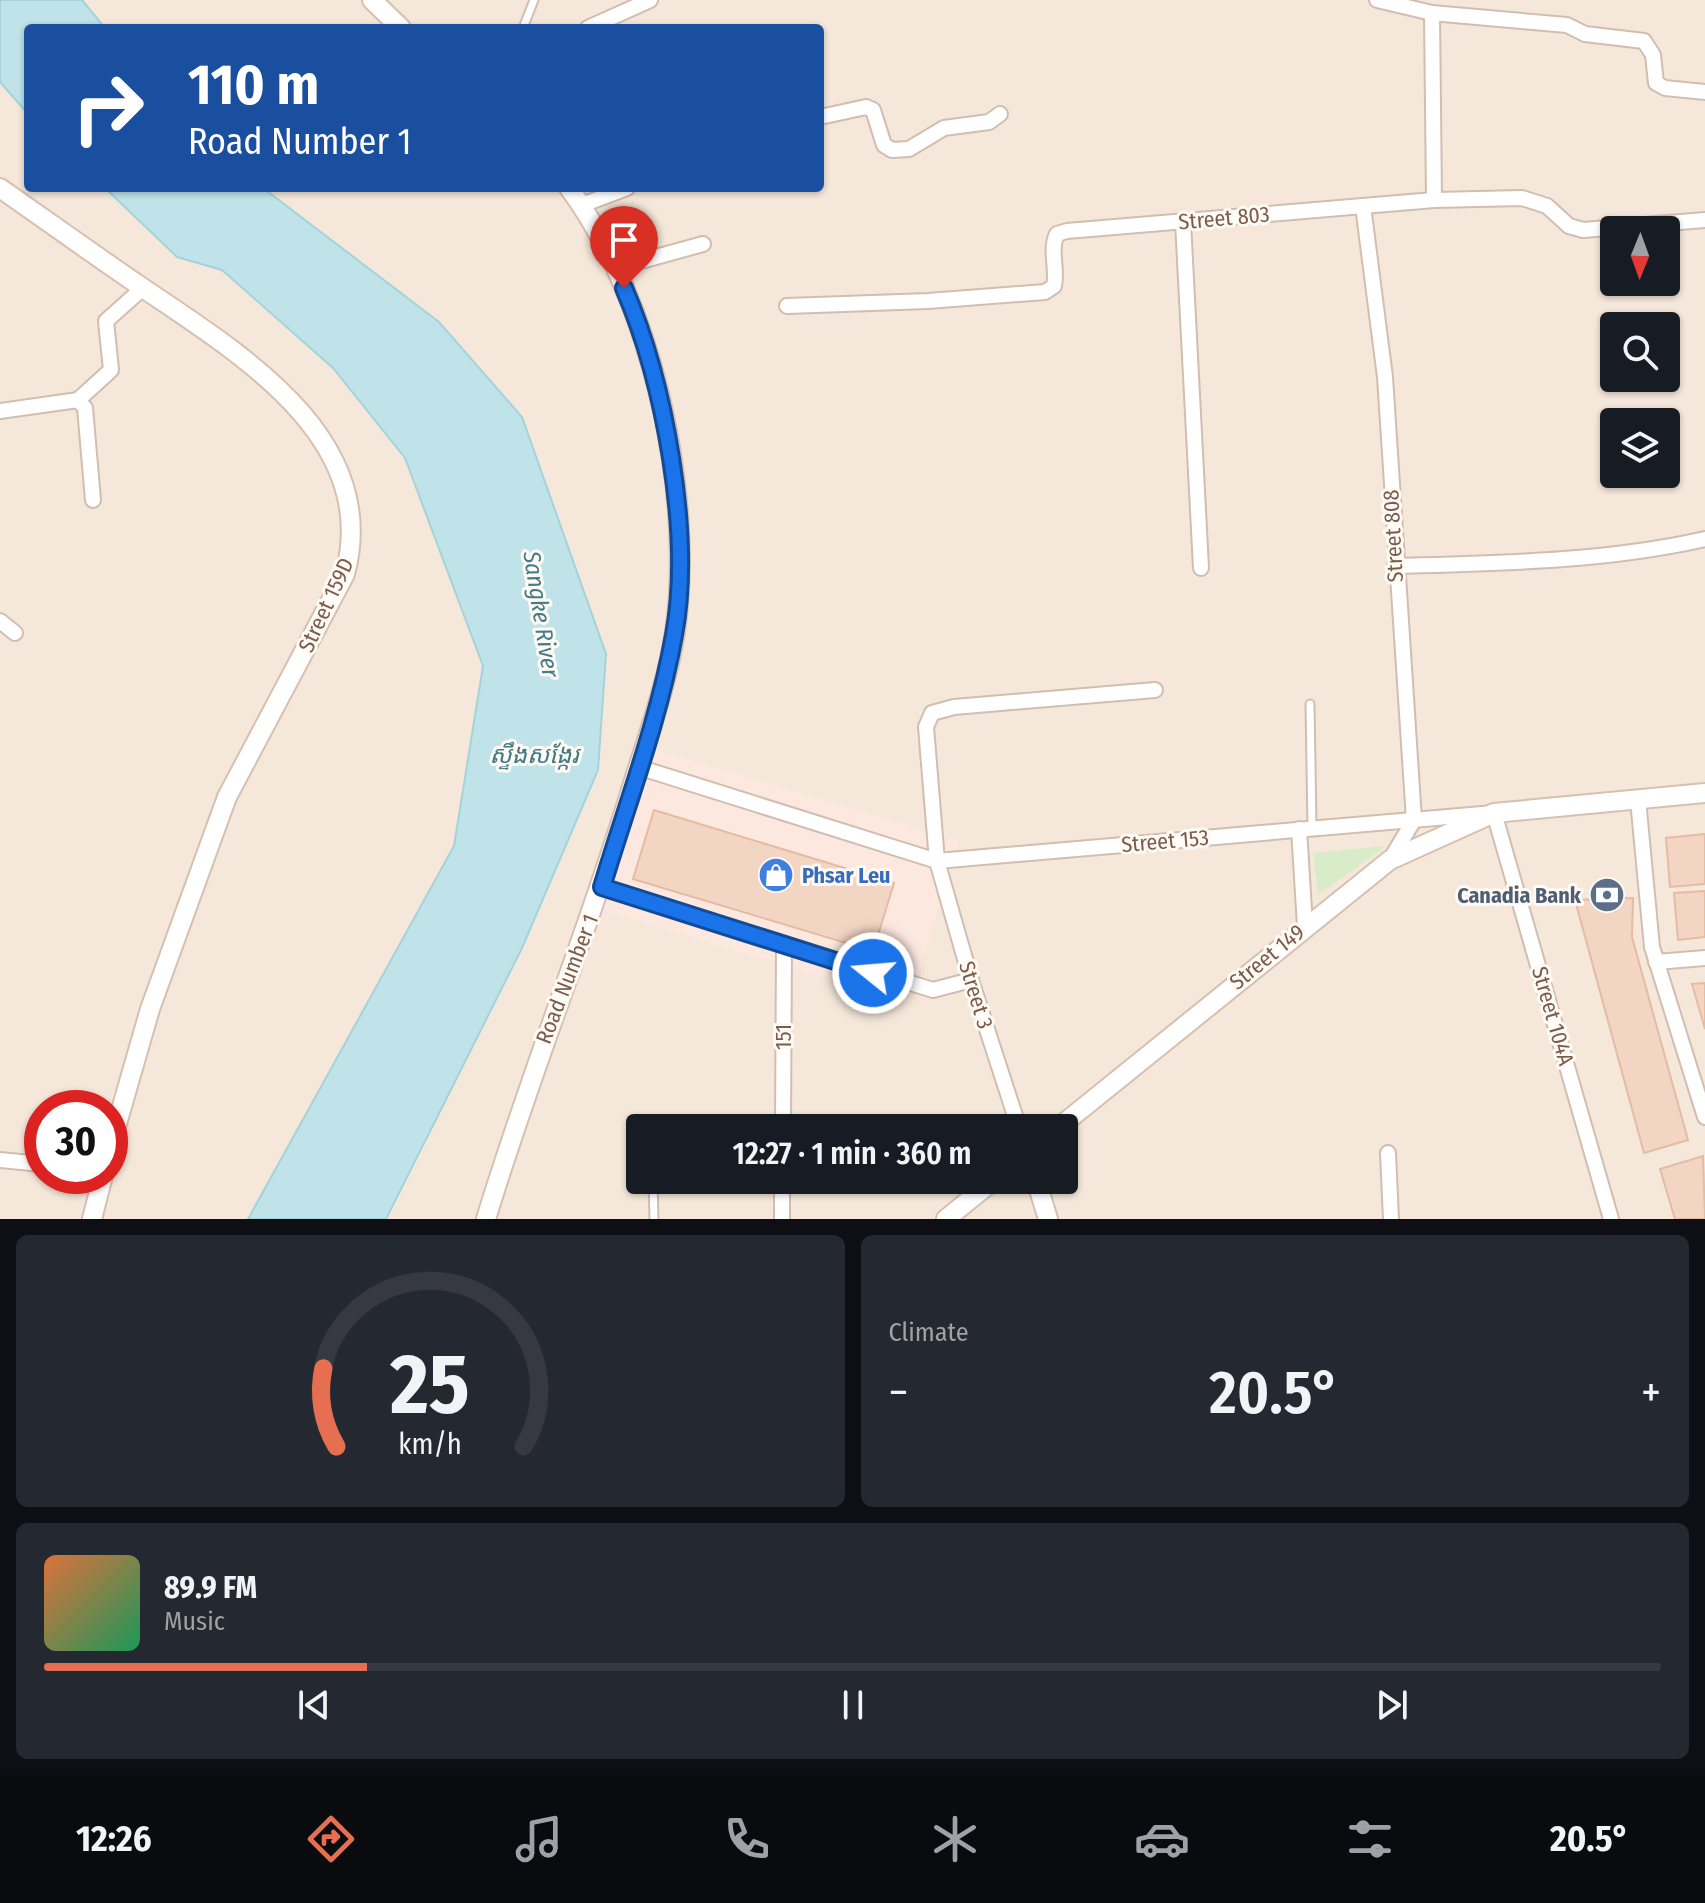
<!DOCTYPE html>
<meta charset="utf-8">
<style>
:root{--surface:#171b24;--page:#242831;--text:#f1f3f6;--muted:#9ea1a6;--line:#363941;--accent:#e76f51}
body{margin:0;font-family:"Fira Sans Condensed","Noto Sans Khmer",sans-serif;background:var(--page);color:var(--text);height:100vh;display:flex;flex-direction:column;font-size:30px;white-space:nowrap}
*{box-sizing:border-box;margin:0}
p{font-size:26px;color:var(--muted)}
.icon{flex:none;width:44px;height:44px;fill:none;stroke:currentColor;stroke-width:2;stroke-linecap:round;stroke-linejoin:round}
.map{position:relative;height:1219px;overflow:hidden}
.sheet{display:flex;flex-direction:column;gap:16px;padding:16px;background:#0d0f14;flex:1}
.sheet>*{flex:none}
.top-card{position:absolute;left:24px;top:24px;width:800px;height:168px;border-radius:8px;box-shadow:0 2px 6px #0004;background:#1a4fa0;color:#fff;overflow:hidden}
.needle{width:52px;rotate:181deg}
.controls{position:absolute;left:1600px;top:216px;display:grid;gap:16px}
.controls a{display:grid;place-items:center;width:80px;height:80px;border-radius:8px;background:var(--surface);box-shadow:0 2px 6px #0004;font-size:40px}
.speed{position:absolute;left:24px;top:1090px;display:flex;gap:16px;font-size:40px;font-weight:700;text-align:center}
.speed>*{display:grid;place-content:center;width:104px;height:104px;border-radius:50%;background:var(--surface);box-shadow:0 2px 6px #0004;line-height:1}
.speed .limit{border:12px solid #d22;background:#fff;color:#111}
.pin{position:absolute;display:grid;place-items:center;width:68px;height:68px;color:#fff;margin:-82px -34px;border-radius:50% 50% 50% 0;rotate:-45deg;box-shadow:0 0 8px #0007}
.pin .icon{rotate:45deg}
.me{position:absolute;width:88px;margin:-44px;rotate:287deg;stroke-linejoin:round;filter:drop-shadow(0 0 6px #0008)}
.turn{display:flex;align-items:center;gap:28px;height:168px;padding:0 32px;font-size:36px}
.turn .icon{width:104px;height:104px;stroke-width:2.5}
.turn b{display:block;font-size:56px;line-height:68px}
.big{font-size:60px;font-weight:600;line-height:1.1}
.sheet .card{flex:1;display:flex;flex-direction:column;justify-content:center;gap:12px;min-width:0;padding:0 28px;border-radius:12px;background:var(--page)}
.sheet .dial{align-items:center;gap:0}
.dial svg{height:208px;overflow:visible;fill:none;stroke:var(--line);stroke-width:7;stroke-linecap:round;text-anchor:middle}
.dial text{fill:var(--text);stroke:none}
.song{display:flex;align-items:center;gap:24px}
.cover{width:96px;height:96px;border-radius:12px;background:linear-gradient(135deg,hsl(20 70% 55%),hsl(150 70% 35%))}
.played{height:8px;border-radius:4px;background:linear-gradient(90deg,var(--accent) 20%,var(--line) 20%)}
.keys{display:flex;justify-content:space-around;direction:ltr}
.heat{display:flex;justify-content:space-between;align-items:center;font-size:44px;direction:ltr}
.sheet .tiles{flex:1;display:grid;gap:16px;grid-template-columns:1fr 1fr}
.card:last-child{grid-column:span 2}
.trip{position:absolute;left:626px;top:1114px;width:452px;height:80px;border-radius:8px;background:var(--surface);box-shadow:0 2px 6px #0004;font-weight:600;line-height:80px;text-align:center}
.menu{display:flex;height:128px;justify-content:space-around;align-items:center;background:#090b0e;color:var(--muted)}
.menu .icon{width:56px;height:56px}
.menu .selected{color:var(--accent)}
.menu b{font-size:36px;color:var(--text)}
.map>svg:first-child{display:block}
.residential{fill:#f5e8da;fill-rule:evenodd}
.commercial{fill:#fde8e0}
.green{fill:#d8ecc9}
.water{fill:#bfe3e8;stroke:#a5d3da;stroke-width:2}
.building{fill:#f3d5c3;stroke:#e6bba3;stroke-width:2}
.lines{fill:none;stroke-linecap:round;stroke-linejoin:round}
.lane-casing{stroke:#d1beb0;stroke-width:11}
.street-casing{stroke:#d1beb0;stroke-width:18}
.secondary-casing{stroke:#d6c0b0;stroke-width:22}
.lane{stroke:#fff;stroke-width:7}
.street{stroke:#fff;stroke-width:14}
.secondary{stroke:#fff;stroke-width:18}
.route-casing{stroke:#114b97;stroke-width:20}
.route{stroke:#1a73e8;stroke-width:14}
.labels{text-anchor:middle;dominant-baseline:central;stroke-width:6;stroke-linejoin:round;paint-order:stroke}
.street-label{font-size:22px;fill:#7a5c4d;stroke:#fffaf3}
.shop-label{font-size:22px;font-weight:bold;fill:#366cbe;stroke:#fffaf3;text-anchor:start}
.service-label{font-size:22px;font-weight:bold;fill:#4e5e75;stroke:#fffaf3;text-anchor:end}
.water-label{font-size:24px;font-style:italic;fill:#437c86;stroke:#fffaf3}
</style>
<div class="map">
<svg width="1705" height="1219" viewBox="0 0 1705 1219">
<rect width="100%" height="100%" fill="#fdf6ec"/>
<path class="residential" d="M0,0H1705V1219H0ZM28,28H820V188H28ZM1614,230H1666V282H1614ZM1614,326H1666V378H1614ZM1614,422H1666V474H1614ZM42,1108H110V1176H42ZM640,1128H1064V1180H640Z"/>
<polygon class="commercial" points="643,746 959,841 909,1003 594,908"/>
<polygon class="green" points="1386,846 1318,895 1313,853"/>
<g class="water">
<polygon points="0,0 82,0 105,28 28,28 28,114 0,82"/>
<polygon points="105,188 263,188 439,322 522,417 606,654 598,770 522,948 386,1219 248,1219 454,846 483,666 405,458 333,368 222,270 177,257"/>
</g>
<g class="building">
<polygon points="654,810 894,883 873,951 633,879"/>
<polygon points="1705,834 1705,884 1670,887 1666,838"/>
<polygon points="1705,891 1705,937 1678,940 1674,893"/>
<polygon points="1633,898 1632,937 1688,1140 1644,1153 1575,900"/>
<polygon points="1705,983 1705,1029 1692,984"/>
<polygon points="1703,1156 1705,1219 1675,1219 1660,1169"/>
</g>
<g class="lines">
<defs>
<g id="lane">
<polyline points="523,28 534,0"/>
<polyline points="1310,704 1312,828"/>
<polyline points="653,1180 654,1219"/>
</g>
<g id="street">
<polyline points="1377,0 1432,13 1567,25 1585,34 1644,41 1653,55 1656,83 1665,88 1705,92"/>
<polyline points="1432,13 1434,200"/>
<polyline points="588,28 650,0"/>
<polyline points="820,117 866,107 873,110 884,145 892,150 909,149 944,128 989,122 1000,114"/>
<polyline points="582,205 627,188"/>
<polyline points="1363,206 1385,377 1414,820 1390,860"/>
<polyline points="1183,222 1201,568"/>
<polyline points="616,268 703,244"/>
<path d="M787,306L928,301L1045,292L1054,286C1058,269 1049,250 1057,234L1067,231L1434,200L1522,198L1547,206L1569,226L1583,230L1705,220"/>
<polyline points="78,400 111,370 106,321 143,288"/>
<polyline points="0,411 78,400 85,408 93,500"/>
<path d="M1395,566C1499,563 1603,562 1705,539"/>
<polyline points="0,621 15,633"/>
<polyline points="638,767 937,861 1494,813 1611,1219"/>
<polyline points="1638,800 1652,947 1705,1117"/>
<polyline points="1299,829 1305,926"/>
<polyline points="602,887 933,990 971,980"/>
<polyline points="1656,962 1705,958"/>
<polyline points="783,1128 784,946"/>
<polyline points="1019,1128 971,980 937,861 926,727 932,713 954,707 1155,690"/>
<polyline points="1388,1153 1391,1219"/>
<polyline points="0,1160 42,1164"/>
<polyline points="782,1219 782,1180"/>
</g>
<g id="secondary">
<polyline points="372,0 401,28"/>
<path d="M0,188C47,221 93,254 140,286C235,351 382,436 345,574L227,797L150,1009L110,1148"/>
<polyline points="1058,1128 1390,860 1494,813 1705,793"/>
<polyline points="1036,1180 1048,1219"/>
<polyline points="92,1219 103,1176"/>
<path d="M486,1219C530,1074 587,934 631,790C647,738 667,685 675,632C695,494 652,300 569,188"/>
<polyline points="946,1219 994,1180"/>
</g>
</defs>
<use href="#lane" class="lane-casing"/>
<use href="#street" class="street-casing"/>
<use href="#secondary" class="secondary-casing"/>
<use href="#lane" class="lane"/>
<use href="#street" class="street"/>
<use href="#secondary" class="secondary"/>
</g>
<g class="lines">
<defs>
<path id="route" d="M624,288C664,381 693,534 674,635C659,720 627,804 602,887L873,973"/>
</defs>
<use href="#route" class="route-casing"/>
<use href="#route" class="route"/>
</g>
<defs>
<symbol id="shop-disc" viewBox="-11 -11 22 22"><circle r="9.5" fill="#3f7fe0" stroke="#fffaf3"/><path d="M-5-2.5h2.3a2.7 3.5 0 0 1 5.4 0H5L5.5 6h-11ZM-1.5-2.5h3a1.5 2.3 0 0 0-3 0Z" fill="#fff"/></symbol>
<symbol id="bank-disc" viewBox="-11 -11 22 22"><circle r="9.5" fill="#5c6f8a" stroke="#fffaf3"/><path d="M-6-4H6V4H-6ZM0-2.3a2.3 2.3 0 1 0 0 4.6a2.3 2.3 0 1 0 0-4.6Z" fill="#fff"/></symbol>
</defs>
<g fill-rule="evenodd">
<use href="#shop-disc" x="756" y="855" width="40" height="40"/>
<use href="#bank-disc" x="1587" y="875" width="40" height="40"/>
</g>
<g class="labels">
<g class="street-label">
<text transform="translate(1224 218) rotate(-5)">Street 803</text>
<text transform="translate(1393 536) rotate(-93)">Street 808</text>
<text transform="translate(326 605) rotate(-65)">Street 159D</text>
<text transform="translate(1165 841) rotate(-5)">Street 153</text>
<text transform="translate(1267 957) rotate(-39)">Street 149</text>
<text transform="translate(567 979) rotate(-69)">Road Number 1</text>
<text transform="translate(976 995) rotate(73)">Street 3</text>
<text transform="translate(1553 1016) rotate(74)">Street 104A</text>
<text transform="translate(783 1037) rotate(-90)">151</text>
</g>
<g class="shop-label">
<text x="802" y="875">Phsar Leu</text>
</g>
<g class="service-label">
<text x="1581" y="895">Canadia Bank</text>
</g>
<g class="water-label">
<text transform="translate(541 614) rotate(81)">Sangke River</text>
<text x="534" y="755">ស្ទឹងសង្កែរ</text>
</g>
</g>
</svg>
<div class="controls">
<a><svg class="needle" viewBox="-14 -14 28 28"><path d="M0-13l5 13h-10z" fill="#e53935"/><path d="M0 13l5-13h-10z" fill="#9ea1a6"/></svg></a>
<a><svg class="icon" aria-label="search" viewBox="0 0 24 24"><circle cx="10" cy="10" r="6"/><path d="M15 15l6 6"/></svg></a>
<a><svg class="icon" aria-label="layers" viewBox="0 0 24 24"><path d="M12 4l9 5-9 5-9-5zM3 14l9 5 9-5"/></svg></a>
</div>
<div class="speed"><div class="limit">30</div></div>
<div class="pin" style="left:624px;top:288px;background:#d93025"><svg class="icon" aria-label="arrive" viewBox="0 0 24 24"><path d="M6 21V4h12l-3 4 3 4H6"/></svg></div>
<svg class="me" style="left:873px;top:973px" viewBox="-20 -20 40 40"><circle r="17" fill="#1a73e8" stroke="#fff" stroke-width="3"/><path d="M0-11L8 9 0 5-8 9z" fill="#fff"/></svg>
<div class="trip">12:27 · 1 min · 360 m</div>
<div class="top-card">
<div class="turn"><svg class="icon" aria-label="right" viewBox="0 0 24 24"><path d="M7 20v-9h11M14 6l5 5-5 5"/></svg><div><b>110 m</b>Road Number 1</div></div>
</div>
</div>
<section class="sheet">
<div class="tiles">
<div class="card dial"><svg viewBox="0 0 100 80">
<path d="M14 69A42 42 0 1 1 86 69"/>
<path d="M14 69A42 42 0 0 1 9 39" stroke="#e76f51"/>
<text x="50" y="56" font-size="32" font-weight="700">25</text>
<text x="50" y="72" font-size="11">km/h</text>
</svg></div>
<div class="card"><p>Climate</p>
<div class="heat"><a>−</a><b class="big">20.5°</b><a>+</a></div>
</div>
<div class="card">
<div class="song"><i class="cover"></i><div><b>89.9 FM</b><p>Music</p></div></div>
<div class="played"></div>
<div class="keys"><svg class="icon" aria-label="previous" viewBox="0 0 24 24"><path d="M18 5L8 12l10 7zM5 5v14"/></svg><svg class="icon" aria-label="pause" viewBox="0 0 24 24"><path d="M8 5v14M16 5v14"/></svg><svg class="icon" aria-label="next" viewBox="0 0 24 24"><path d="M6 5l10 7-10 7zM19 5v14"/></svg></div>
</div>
</div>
</section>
<nav class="menu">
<b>12:26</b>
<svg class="icon selected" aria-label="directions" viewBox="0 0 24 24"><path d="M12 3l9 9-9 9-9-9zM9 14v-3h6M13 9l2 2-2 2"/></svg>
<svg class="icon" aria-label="music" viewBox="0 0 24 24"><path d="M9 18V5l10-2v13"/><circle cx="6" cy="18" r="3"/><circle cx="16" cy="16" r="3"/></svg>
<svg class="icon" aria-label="phone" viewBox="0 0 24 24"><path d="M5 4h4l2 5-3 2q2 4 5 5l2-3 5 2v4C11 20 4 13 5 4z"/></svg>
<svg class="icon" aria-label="climate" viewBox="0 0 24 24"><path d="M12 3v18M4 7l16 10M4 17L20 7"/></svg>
<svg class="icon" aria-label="car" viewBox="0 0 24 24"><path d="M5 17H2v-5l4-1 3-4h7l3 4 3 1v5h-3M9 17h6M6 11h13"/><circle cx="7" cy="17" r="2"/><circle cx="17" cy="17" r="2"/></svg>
<svg class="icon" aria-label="filters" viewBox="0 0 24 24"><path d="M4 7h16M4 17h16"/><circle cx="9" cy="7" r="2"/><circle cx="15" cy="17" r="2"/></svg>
<b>20.5°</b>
</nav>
